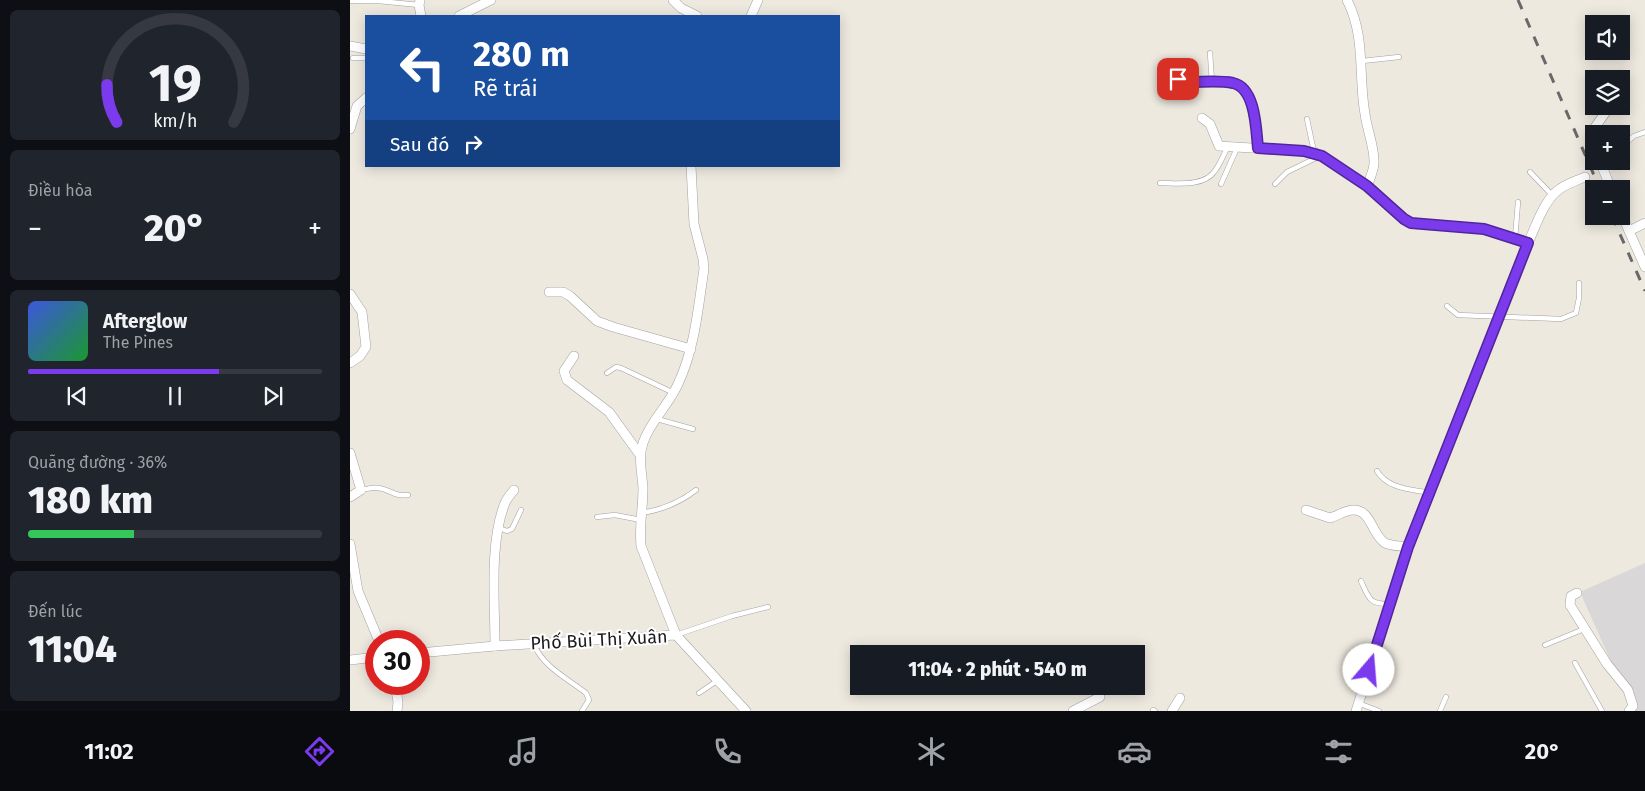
<!DOCTYPE html>
<html lang="vi">
<meta charset="utf-8">
<style>
:root{--surface:#171b24;--page:#20242c;--text:#f1f3f6;--muted:#9ea1a6;--line:#363941;--accent:#7c3aed}
body{margin:0;font-family:"Fira Sans",sans-serif;background:var(--page);color:var(--text);height:100vh;display:flex;flex-direction:column;font-size:19px;white-space:nowrap}
*{box-sizing:border-box;margin:0}
p{font-size:16px;color:var(--muted)}
.icon{flex:none;width:28px;height:28px;fill:none;stroke:currentColor;stroke-width:2;stroke-linecap:round;stroke-linejoin:round}
.map{position:relative;flex:1;overflow:hidden}
.sheet{display:flex;flex-direction:column;gap:10px;padding:10px;background:#0d0f14;width:350px}
.sheet>*{flex:none}
.hud{position:absolute;left:15px;top:15px;width:475px;height:152px;border-radius:0px;box-shadow:0 2px 12px #0003;background:#1a4fa0;color:#fff;overflow:hidden}
.fabs{position:absolute;left:1235px;top:15px;display:grid;gap:10px}
.fabs a{display:grid;place-items:center;width:45px;height:45px;border-radius:0px;background:var(--surface);box-shadow:0 2px 12px #0003;font-size:25px}
.speed{position:absolute;left:15px;top:630px;display:flex;gap:10px;font-size:25px;font-weight:700;text-align:center}
.speed>*{display:grid;place-content:center;width:65px;height:65px;border-radius:50%;background:var(--surface);box-shadow:0 2px 12px #0003;line-height:1}
.speed .limit{border:8px solid #d22;background:#fff;color:#111}
.pin{position:absolute;display:grid;place-items:center;width:42px;height:42px;color:#fff;margin:-21px;border-radius:10px;box-shadow:0 2px 8px #0006}
.me{position:absolute;width:55px;margin:-28px;rotate:18deg;stroke-linejoin:round;filter:drop-shadow(0 0 4px #0008)}
.turn{display:flex;align-items:center;gap:18px;height:105px;padding:0 25px;font-size:22px}
.turn .icon{width:65px;height:65px;stroke-width:2.5}
.turn b{display:block;font-size:35px;line-height:42px}
.then{display:flex;align-items:center;height:48px;padding:0 25px;background:#0003;gap:10px;font-size:19px}
.big{font-size:38px;font-weight:800;line-height:1.1}
.sheet .tile{flex:1;display:flex;flex-direction:column;justify-content:center;gap:8px;min-width:0;padding:0 18px;border-radius:8px;background:var(--page)}
.sheet .dial{align-items:center;gap:0}
.dial svg{height:130px;overflow:visible;fill:none;stroke:var(--line);stroke-width:7;stroke-linecap:round;text-anchor:middle}
.dial text{fill:var(--text);stroke:none}
.song{display:flex;align-items:center;gap:15px}
.cover{width:60px;height:60px;border-radius:8px;background:linear-gradient(135deg,hsl(230 70% 55%),hsl(130 70% 35%))}
.played{height:5px;border-radius:2px;background:linear-gradient(90deg,var(--accent) 65%,var(--line) 65%)}
.keys{display:flex;justify-content:space-around;direction:ltr}
.heat{display:flex;justify-content:space-between;align-items:center;font-size:28px;direction:ltr}
.charge{height:8px;border-radius:4px;background:linear-gradient(90deg,#34c759 36%,var(--line) 0)}
.trip{position:absolute;left:500px;top:645px;width:295px;height:50px;border-radius:0px;background:var(--surface);box-shadow:0 2px 12px #0003;font-weight:800;line-height:50px;text-align:center}
.tab-bar{display:flex;height:80px;justify-content:space-around;align-items:center;background:#090b0e;color:var(--muted)}
.tab-bar .icon{width:35px;height:35px}
.tab-bar .on{color:var(--accent)}
.tab-bar b{font-size:22px;color:var(--text)}
main{display:flex;flex:1;min-height:0}
.map>svg:first-child{display:block}
.residential{fill:#d9d7d7}
.lines{fill:none;stroke-linecap:round;stroke-linejoin:round}
.lane-casing{stroke:#a2a2a2;stroke-width:5.5}
.street-casing{stroke:#a2a2a2;stroke-width:10}
.lane{stroke:#fff;stroke-width:4.5}
.street{stroke:#fff;stroke-width:9}
.rail{stroke:#696969;stroke-width:3;stroke-dasharray:10 10;stroke-linecap:butt}
.route-casing{stroke:#51269a;stroke-width:12}
.route{stroke:#7c3aed;stroke-width:9}
.labels{text-anchor:middle;dominant-baseline:central;stroke-width:4;stroke-linejoin:round;paint-order:stroke}
.street-label{font-size:18px;fill:#1b1b1b;stroke:#fff}
</style>
<main>
<section class="sheet">
<div class="tile dial"><svg viewBox="0 0 100 80">
<path d="M14 69A42 42 0 1 1 86 69"/>
<path d="M14 69A42 42 0 0 1 8 46" stroke="#7c3aed"/>
<text x="50" y="56" font-size="32" font-weight="700">19</text>
<text x="50" y="72" font-size="11">km/h</text>
</svg></div>
<div class="tile"><p>Điều hòa</p>
<div class="heat"><a>−</a><b class="big">20°</b><a>+</a></div>
</div>
<div class="tile">
<div class="song"><i class="cover"></i><div><b>Afterglow</b><p>The Pines</p></div></div>
<div class="played"></div>
<div class="keys"><svg class="icon" aria-label="previous" viewBox="0 0 24 24"><path d="M18 5L8 12l10 7zM5 5v14"/></svg><svg class="icon" aria-label="pause" viewBox="0 0 24 24"><path d="M8 5v14M16 5v14"/></svg><svg class="icon" aria-label="next" viewBox="0 0 24 24"><path d="M6 5l10 7-10 7zM19 5v14"/></svg></div>
</div>
<div class="tile"><p>Quãng đường · 36%</p><b class="big">180 km</b><div class="charge"></div></div>
<div class="tile"><p>Đến lúc</p><b class="big">11:04</b></div>
</section>
<div class="map">
<svg width="1295" height="711" viewBox="0 0 1295 711">
<rect width="100%" height="100%" fill="#eee9df"/>
<polygon class="residential" points="1295,563 1295,711 1283,711 1230,592"/>
<g class="lines">
<defs>
<g id="lane">
<polyline points="0,1 29,1 69,5"/>
<polyline points="860,53 862,82"/>
<polyline points="3,58 16,58"/>
<polyline points="1012,61 1049,57"/>
<path d="M825,70L828,79L832,83C848,82 867,80 883,83C906,88 906,130 908,148"/>
<polyline points="957,119 964,152"/>
<polyline points="1271,147 1284,136 1295,132"/>
<polyline points="1180,172 1203,196"/>
<path d="M810,183C826,183 853,187 864,172C870,165 873,155 878,147"/>
<polyline points="871,184 887,148"/>
<polyline points="925,184 937,172 970,156"/>
<polyline points="1165,239 1168,202"/>
<polyline points="1097,306 1108,315 1211,319 1226,313 1229,298 1229,283"/>
<polyline points="257,373 266,367 271,368 324,393"/>
<polyline points="307,419 343,429"/>
<path d="M1027,471C1038,489 1060,489 1079,493"/>
<path d="M11,490C17,489 23,487 29,488C41,490 45,497 58,495"/>
<path d="M291,513C312,510 329,503 346,490"/>
<polyline points="247,517 265,515 291,520"/>
<polyline points="149,528 157,531 162,529 171,510"/>
<path d="M1011,581C1019,599 1019,604 1040,604"/>
<polyline points="326,635 382,616 418,607"/>
<path d="M184,644C192,666 218,679 236,693L239,700L232,711"/>
<polyline points="1195,645 1234,629"/>
<polyline points="1225,663 1252,711"/>
<polyline points="349,693 367,681"/>
<polyline points="1008,703 1029,711"/>
<polyline points="803,710 805,711"/>
<polyline points="1090,711 1096,697"/>
</g>
<g id="street">
<polyline points="70,0 69,5 71,16"/>
<polyline points="323,0 331,8 347,16"/>
<path d="M997,0C1016,37 1008,75 1015,114C1017,130 1025,148 1024,164C1023,172 1020,179 1017,186"/>
<polyline points="109,16 141,0"/>
<polyline points="401,16 408,0"/>
<polyline points="0,46 16,49"/>
<polyline points="852,118 860,124 869,146 964,152 971,156 1017,186 1054,219 1061,223 1134,229 1178,243"/>
<polyline points="0,129 7,106 16,98"/>
<polyline points="1244,148 1240,141 1241,133 1260,106"/>
<polyline points="1250,161 1261,189"/>
<polyline points="1271,213 1295,267"/>
<polyline points="1279,231 1295,223"/>
<polyline points="199,292 213,292 220,296 247,321 263,327 341,349"/>
<polyline points="0,294 12,312 16,347 10,356 0,363"/>
<polyline points="224,356 214,371 217,380 259,412 290,455"/>
<polyline points="0,453 11,490 0,497"/>
<path d="M956,510L980,518C987,516 996,510 1003,510C1021,509 1022,535 1035,543C1041,546 1051,546 1058,547"/>
<polyline points="0,544 8,591 29,641"/>
<polyline points="1227,593 1221,596 1220,605 1257,664 1278,690 1283,706 1279,711"/>
<path d="M326,635L291,546C289,526 293,508 293,488C292,473 288,458 293,443C300,421 319,405 328,384C345,348 348,308 354,269L353,259L344,224L341,166"/>
<path d="M145,646C145,604 139,542 155,503C157,498 161,494 164,490"/>
<polyline points="69,653 145,646 326,635 396,711"/>
<polyline points="0,660 26,657"/>
<polyline points="45,684 48,702 47,711"/>
<polyline points="723,711 750,697"/>
<polyline points="822,711 830,698"/>
<path d="M1006,711L1058,547L1178,243C1186,226 1193,203 1207,191C1215,184 1226,181 1235,177"/>
</g>
</defs>
<use href="#lane" class="lane-casing"/>
<use href="#street" class="street-casing"/>
<use href="#lane" class="lane"/>
<use href="#street" class="street"/>
<g class="rail">
<polyline points="1168,0 1250,189"/>
<polyline points="1262,216 1295,291"/>
</g>
</g>
<g class="lines">
<defs>
<path id="route" d="M828,79L832,83C848,82 867,80 883,83C906,88 906,130 908,148L954,151L972,156L1017,186L1054,219L1061,223L1134,229L1178,243L1058,547L1019,670"/>
</defs>
<use href="#route" class="route-casing"/>
<use href="#route" class="route"/>
</g>
<g class="labels">
<g class="street-label">
<text transform="translate(249 640) rotate(-3)">Phố Bùi Thị Xuân</text>
</g>
</g>
</svg>
<div class="fabs">
<a><svg class="icon" aria-label="sound" viewBox="0 0 24 24"><path d="M4 9h4l5-4v14l-5-4H4zM17 9q2 3 0 6"/></svg></a>
<a><svg class="icon" aria-label="layers" viewBox="0 0 24 24"><path d="M12 4l9 5-9 5-9-5zM3 14l9 5 9-5"/></svg></a>
<a>+</a>
<a>−</a>
</div>
<div class="speed"><div class="limit">30</div></div>
<div class="pin" style="left:828px;top:79px;background:#d93025"><svg class="icon" aria-label="arrive" viewBox="0 0 24 24"><path d="M6 21V4h12l-3 4 3 4H6"/></svg></div>
<svg class="me" style="left:1019px;top:670px" viewBox="-20 -20 40 40"><circle r="19" fill="#fff"/><path d="M0-13L10 11 0 6-10 11z" fill="#7c3aed"/></svg>
<div class="trip">11:04 · 2 phút · 540 m</div>
<div class="hud">
<div class="turn"><svg class="icon" aria-label="left" viewBox="0 0 24 24"><path d="M17 20v-9H6M10 6l-5 5 5 5"/></svg><div><b>280 m</b>Rẽ trái</div></div>
<div class="then">Sau đó<svg class="icon" aria-label="right" viewBox="0 0 24 24"><path d="M7 20v-9h11M14 6l5 5-5 5"/></svg></div>
</div>
</div>
</main>
<nav class="tab-bar">
<b>11:02</b>
<svg class="icon on" aria-label="directions" viewBox="0 0 24 24"><path d="M12 3l9 9-9 9-9-9zM9 14v-3h6M13 9l2 2-2 2"/></svg>
<svg class="icon" aria-label="music" viewBox="0 0 24 24"><path d="M9 18V5l10-2v13"/><circle cx="6" cy="18" r="3"/><circle cx="16" cy="16" r="3"/></svg>
<svg class="icon" aria-label="phone" viewBox="0 0 24 24"><path d="M5 4h4l2 5-3 2q2 4 5 5l2-3 5 2v4C11 20 4 13 5 4z"/></svg>
<svg class="icon" aria-label="climate" viewBox="0 0 24 24"><path d="M12 3v18M4 7l16 10M4 17L20 7"/></svg>
<svg class="icon" aria-label="car" viewBox="0 0 24 24"><path d="M5 17H2v-5l4-1 3-4h7l3 4 3 1v5h-3M9 17h6M6 11h13"/><circle cx="7" cy="17" r="2"/><circle cx="17" cy="17" r="2"/></svg>
<svg class="icon" aria-label="filters" viewBox="0 0 24 24"><path d="M4 7h16M4 17h16"/><circle cx="9" cy="7" r="2"/><circle cx="15" cy="17" r="2"/></svg>
<b>20°</b>
</nav>
